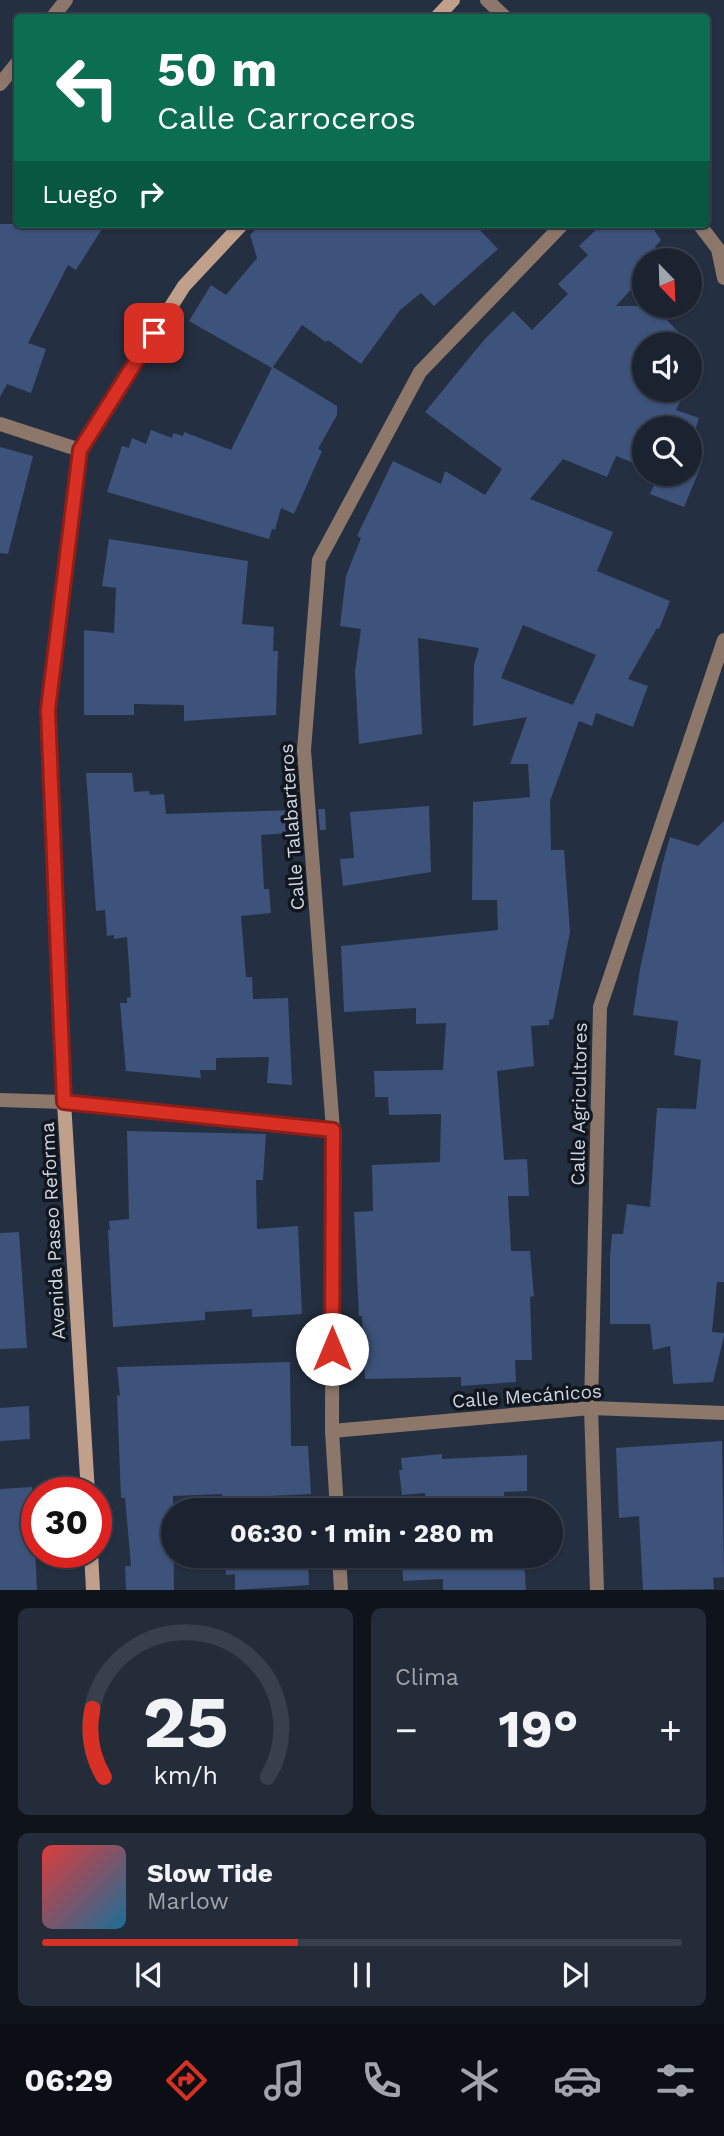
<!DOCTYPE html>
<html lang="es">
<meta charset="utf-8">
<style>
:root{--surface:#1b2331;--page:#242b39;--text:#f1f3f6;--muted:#a0a4ab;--line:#39404d;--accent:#d93025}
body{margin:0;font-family:"Work Sans",sans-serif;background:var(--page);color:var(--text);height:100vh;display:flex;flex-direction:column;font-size:26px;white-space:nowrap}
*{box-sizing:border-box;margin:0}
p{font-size:23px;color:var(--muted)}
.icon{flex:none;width:38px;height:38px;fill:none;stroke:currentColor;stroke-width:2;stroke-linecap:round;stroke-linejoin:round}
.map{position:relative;height:1590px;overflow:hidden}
.details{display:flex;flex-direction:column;gap:18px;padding:18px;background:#0f131b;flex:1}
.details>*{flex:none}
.top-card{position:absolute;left:14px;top:14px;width:696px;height:214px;border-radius:7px;box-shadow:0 2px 5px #0004,0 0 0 2px var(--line);background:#0b6e4f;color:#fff;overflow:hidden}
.needle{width:46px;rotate:157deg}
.fabs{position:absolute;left:632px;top:248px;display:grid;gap:14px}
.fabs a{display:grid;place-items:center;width:70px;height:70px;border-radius:50%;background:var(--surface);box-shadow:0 2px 5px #0004,0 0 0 2px var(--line);font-size:35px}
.speed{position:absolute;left:21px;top:1477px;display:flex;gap:14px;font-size:35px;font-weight:700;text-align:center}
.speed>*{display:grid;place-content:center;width:91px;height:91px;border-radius:50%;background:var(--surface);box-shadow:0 2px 5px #0004,0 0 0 2px var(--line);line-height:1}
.speed .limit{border:10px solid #d22;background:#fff;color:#111}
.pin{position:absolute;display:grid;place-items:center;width:60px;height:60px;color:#fff;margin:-30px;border-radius:14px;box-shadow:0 4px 10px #0006}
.me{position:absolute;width:77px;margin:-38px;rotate:0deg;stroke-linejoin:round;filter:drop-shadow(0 0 5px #0008)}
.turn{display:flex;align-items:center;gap:24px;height:147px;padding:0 28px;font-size:32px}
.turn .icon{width:91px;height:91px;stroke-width:2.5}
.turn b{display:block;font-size:49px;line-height:60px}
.then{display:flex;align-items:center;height:66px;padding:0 28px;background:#0003;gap:14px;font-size:26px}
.big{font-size:52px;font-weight:700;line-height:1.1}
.details .widget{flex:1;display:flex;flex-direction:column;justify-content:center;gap:10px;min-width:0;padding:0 24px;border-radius:10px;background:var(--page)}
.details .dial{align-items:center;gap:0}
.dial svg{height:182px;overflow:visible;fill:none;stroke:var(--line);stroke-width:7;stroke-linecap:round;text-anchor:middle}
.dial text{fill:var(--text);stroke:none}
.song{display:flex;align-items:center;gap:21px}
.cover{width:84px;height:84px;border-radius:10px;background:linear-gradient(135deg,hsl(0 70% 55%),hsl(200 70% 35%))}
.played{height:7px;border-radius:4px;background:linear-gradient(90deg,var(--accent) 40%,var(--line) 40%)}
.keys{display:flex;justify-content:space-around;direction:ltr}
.heat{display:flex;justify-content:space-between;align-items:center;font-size:38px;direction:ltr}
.details .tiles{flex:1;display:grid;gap:18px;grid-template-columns:1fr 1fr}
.widget:last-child{grid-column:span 2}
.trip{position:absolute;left:161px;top:1498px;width:402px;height:70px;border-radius:35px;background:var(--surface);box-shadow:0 2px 5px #0004,0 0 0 2px var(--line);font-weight:700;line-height:70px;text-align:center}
.menu{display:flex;height:112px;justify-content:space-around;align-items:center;background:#0b0e14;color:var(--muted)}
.menu .icon{width:49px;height:49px}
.menu .current{color:var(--accent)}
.menu b{font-size:32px;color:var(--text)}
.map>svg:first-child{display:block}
.building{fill:#3d537b;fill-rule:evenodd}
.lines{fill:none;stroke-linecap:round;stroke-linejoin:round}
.minor{stroke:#8c776a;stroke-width:14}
.tertiary{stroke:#8c776a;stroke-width:14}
.secondary{stroke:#c1a08b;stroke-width:14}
.route-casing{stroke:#8d1f18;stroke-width:18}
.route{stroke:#d93025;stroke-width:12}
.labels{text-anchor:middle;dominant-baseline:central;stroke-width:7;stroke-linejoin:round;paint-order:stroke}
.street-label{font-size:19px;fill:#d0d7e3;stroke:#12171f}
</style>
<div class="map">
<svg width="724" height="1590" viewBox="0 0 724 1590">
<rect width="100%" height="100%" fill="#242f41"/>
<g class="building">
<polygon points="0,224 105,224 76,270 68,265 28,343 46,349 31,393 7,384 0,397"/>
<polygon points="261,224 474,224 498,249 434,306 421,293 400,310 361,364 328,340 326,342 302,325 273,367 337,406 337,415 318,449 322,451 294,514 281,508 275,530 272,529 269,539 107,492 122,446 129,448 132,438 146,444 151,430 172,438 173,433 183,436 184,432 231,450 272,368 189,321 211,285 226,295 257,258 250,235"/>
<path d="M602,224H650L661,240L655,247L662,255L657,261H644V275L616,306H680L666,319L685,339L678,345H644V390H686L676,410L699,418L690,445V429H644V467L616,456L607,477L563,459L530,499L613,532L597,571L670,601L659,629L657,628L628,679L648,686L633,727L596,713L592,726L579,721L550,801L551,850H564L570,932L553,1019L549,1020V1025L531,1026L534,1066L497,1071L504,1160L527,1159L529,1196H508L511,1251H530L534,1296L530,1297L532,1360H515L516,1382L461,1386V1377L365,1379L362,1316H359L354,1212L373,1211L372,1165L440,1162L441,1114L389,1115L388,1097H375L374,1071L443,1070L446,1023L416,1024V1008L344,1012L341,946L498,930L497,900H472L473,802L530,797L528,764H510L527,717L473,726L474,665L479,648L418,638L422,734L359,744L355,671L361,629L340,626L346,576L361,538L357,536L393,461L441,484L445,471L485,495L502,469L425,412L484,340L513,311L532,330L568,294L558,284L588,255L579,246ZM523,625L596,655L573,705L501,678Z"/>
<polygon points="0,447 33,456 8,554 0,553"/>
<polygon points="690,461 701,466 684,507 650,494 659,474 690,474"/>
<polygon points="109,539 248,561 242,624 274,627 273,651 278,651 276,715 184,721 184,705 134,704 134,715 84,715 84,630 114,633 116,588 102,586"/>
<polygon points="86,773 132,773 134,792 149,791 150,795 164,794 166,814 299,810 301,832 261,835 264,889 269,889 271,913 241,916 246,977 252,977 253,999 288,998 292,1085 267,1083 269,1057 216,1058 216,1070 200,1070 201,1078 126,1071 120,1003 127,1003 127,998 131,997 127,937 114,939 114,935 107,936 105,910 96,911"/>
<polygon points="429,806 431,872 343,886 340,859 354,858 350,812"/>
<polygon points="318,809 325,809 326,830 320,830"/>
<polygon points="724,821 724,1282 717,1282 712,1332 724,1333 724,1336 713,1382 673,1384 670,1346 653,1350 650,1324 610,1324 610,1256 612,1234 623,1234 627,1204 650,1207 657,1108 696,1109 701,1060 674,1055 678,1021 633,1015 640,969 662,866 670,837 698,846"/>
<polygon points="127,1131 266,1134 263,1180 256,1180 257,1229 298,1226 302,1314 252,1317 252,1309 205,1312 205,1320 113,1327 108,1230 110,1230 109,1221 129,1219"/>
<polygon points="19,1232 27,1348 0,1349 0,1233"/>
<polygon points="290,1362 291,1446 308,1446 311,1494 270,1496 271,1510 223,1510 222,1494 173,1496 174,1590 126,1590 125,1566 131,1566 125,1498 121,1498 117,1395 120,1396 117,1367"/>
<polygon points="29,1406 30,1439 0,1441 0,1408"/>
<polygon points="722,1441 724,1577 713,1578 714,1589 643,1590 639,1516 619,1518 616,1448"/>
<polygon points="442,1454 442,1459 527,1455 527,1491 504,1492 505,1510 430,1510 429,1500 426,1500 425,1493 402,1495 399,1470 402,1470 401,1458"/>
<polygon points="32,1487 37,1590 0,1590 0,1489"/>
<polygon points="224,1556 308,1556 309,1585 235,1590 235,1574 226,1575"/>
<polygon points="402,1556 485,1556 486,1562 524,1560 526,1590 443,1590 443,1579 403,1581"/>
</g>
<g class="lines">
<g class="minor">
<polyline points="52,18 66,0"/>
<polyline points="0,84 18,62"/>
<polyline points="0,424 80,450"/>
<polyline points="0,1100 64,1102 333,1130"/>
<polyline points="332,1431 591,1408 724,1413"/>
<polyline points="337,1510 332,1431 333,1130 304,750 319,560 420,372 563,224"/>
<polyline points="339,1556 341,1590"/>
</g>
<g class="tertiary">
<polyline points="487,0 506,18"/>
<polyline points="699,224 718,249 724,278"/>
<polyline points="597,1590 591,1408 600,1007 724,640"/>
</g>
<g class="secondary">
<polyline points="436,18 453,0"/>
<polyline points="88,1493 64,1102 48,710 80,450 184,286 242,224"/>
<polyline points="91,1552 93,1590"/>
</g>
</g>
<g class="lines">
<defs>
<polyline id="route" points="154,333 80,450 48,710 64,1102 333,1130 332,1349"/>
</defs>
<use href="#route" class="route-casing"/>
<use href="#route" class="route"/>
</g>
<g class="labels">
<g class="street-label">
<text transform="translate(292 827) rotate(-94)">Calle Talabarteros</text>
<text transform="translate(579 1104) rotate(-89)">Calle Agricultores</text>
<text transform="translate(53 1231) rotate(-93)">Avenida Paseo Reforma</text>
<text transform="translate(527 1396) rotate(-4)">Calle Mecánicos</text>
</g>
</g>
</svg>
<div class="fabs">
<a><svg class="needle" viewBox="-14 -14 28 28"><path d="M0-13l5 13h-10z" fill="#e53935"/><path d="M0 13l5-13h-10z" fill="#a0a4ab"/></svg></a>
<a><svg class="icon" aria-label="sound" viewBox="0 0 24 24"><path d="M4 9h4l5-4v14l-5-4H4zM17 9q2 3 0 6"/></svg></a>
<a><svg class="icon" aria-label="search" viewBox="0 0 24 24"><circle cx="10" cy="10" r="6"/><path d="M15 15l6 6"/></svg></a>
</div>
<div class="speed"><div class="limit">30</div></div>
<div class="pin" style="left:154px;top:333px;background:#d93025"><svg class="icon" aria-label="arrive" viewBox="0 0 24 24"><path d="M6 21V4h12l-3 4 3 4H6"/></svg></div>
<svg class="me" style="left:332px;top:1349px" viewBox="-20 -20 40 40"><circle r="19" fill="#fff"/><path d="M0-13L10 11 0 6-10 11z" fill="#d93025"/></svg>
<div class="trip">06:30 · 1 min · 280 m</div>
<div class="top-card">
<div class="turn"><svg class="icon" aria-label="left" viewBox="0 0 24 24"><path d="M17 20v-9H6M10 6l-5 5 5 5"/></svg><div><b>50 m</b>Calle Carroceros</div></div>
<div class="then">Luego<svg class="icon" aria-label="right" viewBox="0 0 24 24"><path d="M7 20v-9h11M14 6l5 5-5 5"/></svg></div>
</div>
</div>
<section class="details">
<div class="tiles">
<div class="widget dial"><svg viewBox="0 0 100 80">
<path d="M14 69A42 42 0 1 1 86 69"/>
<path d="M14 69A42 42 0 0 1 9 39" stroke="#d93025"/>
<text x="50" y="56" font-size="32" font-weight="700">25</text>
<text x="50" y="72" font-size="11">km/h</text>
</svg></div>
<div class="widget"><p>Clima</p>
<div class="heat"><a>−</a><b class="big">19°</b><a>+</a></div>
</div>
<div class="widget">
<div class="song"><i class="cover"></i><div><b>Slow Tide</b><p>Marlow</p></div></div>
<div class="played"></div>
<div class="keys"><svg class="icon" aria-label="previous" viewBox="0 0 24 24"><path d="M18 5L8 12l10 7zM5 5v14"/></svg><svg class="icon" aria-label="pause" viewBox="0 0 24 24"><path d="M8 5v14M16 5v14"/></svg><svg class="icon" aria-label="next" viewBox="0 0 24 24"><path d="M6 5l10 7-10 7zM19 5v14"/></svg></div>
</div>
</div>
</section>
<nav class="menu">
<b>06:29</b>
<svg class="icon current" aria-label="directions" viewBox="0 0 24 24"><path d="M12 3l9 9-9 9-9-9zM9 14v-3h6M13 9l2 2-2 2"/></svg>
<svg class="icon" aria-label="music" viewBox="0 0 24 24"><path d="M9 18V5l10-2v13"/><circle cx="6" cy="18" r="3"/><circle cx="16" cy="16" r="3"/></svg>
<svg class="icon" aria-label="phone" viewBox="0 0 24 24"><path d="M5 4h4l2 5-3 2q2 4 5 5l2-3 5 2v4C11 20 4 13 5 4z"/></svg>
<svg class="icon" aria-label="climate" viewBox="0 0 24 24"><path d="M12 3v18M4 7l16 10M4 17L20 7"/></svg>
<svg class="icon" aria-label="car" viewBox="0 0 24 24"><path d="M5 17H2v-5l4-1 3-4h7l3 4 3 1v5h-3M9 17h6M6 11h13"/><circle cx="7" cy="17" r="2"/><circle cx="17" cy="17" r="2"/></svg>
<svg class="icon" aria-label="filters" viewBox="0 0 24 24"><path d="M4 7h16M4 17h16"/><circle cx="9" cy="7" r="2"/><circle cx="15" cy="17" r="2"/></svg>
</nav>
